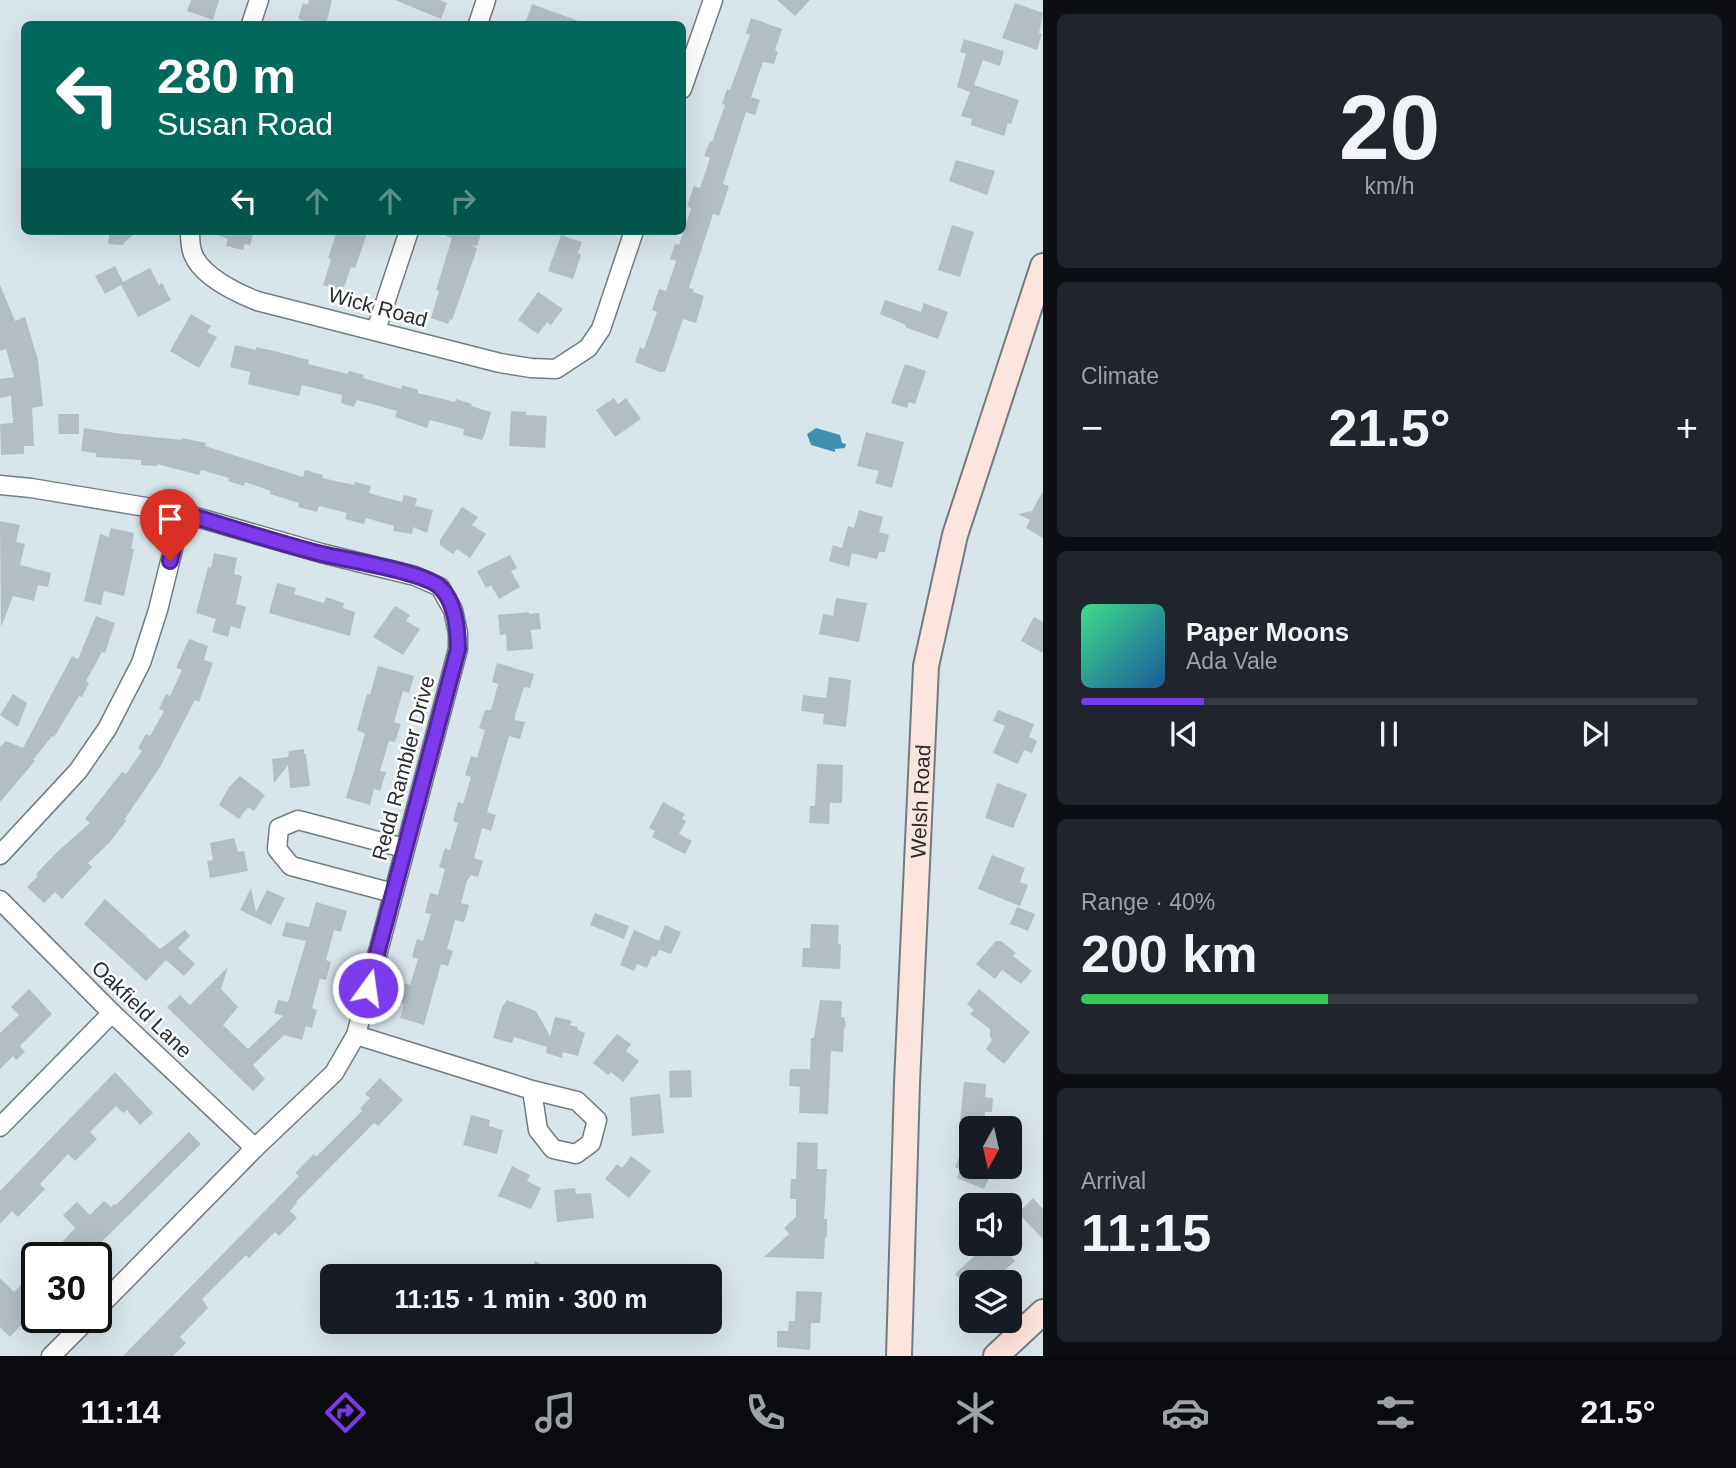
<!DOCTYPE html>
<meta charset="utf-8">
<style>
:root{--surface:#171b24;--page:#20242c;--text:#f1f3f6;--muted:#9ea1a6;--line:#363941;--accent:#7c3aed}
body{margin:0;font-family:Arial,sans-serif;background:var(--page);color:var(--text);height:100vh;display:flex;flex-direction:column;font-size:26px;white-space:nowrap}
*{box-sizing:border-box;margin:0}
p{font-size:23px;color:var(--muted)}
.icon{flex:none;width:38px;height:38px;fill:none;stroke:currentColor;stroke-width:2;stroke-linecap:round;stroke-linejoin:round}
.map{position:relative;flex:1;overflow:hidden}
.drawer{display:flex;flex-direction:column;gap:14px;padding:14px;background:#0d0f14;width:693px}
.drawer>*{flex:none}
.top-card{position:absolute;left:21px;top:21px;width:665px;height:214px;border-radius:10px;box-shadow:0 7px 28px #0002;background:#00695c;color:#fff;overflow:hidden}
.needle{width:46px;rotate:188deg}
.fabs{position:absolute;left:959px;top:1116px;display:grid;gap:14px}
.fabs a{display:grid;place-items:center;width:63px;height:63px;border-radius:10px;background:var(--surface);box-shadow:0 7px 28px #0002;font-size:35px}
.speed{position:absolute;left:21px;top:1242px;display:flex;gap:14px;font-size:35px;font-weight:700;text-align:center}
.speed>*{display:grid;place-content:center;width:91px;height:91px;border-radius:50%;background:var(--surface);box-shadow:0 7px 28px #0002;line-height:1}
.speed .limit{border:4px solid #111;border-radius:10px;background:#fff;color:#111}
.pin{position:absolute;display:grid;place-items:center;width:60px;height:60px;color:#fff;margin:-72px -30px;border-radius:50% 50% 50% 0;rotate:-45deg;box-shadow:0 0 7px #0007}
.pin .icon{rotate:45deg}
.me{position:absolute;width:77px;margin:-38px;rotate:14deg;stroke-linejoin:round;filter:drop-shadow(0 0 5px #0008)}
.turn{display:flex;align-items:center;gap:24px;height:147px;padding:0 21px;font-size:32px}
.turn .icon{width:91px;height:91px;stroke-width:2.5}
.turn b{display:block;font-size:49px;line-height:60px}
.lanes{display:flex;align-items:center;height:66px;padding:0 21px;background:#0003;justify-content:center;gap:35px;direction:ltr}
.lanes .off{opacity:.35}
.big{font-size:52px;font-weight:700;line-height:1.1}
.drawer .tile{flex:1;display:flex;flex-direction:column;justify-content:center;gap:10px;min-width:0;padding:0 24px;border-radius:10px;background:var(--page)}
.drawer .dial{align-items:center;gap:0}
.dial b{font-size:91px;line-height:1}
.song{display:flex;align-items:center;gap:21px}
.cover{width:84px;height:84px;border-radius:10px;background:linear-gradient(135deg,hsl(150 70% 55%),hsl(210 70% 35%))}
.played{height:7px;border-radius:4px;background:linear-gradient(90deg,var(--accent) 20%,var(--line) 20%)}
.keys{display:flex;justify-content:space-around;direction:ltr}
.heat{display:flex;justify-content:space-between;align-items:center;font-size:38px;direction:ltr}
.charge{height:10px;border-radius:5px;background:linear-gradient(90deg,#34c759 40%,var(--line) 0)}
.trip{position:absolute;left:320px;top:1264px;width:402px;height:70px;border-radius:10px;background:var(--surface);box-shadow:0 7px 28px #0002;font-weight:700;line-height:70px;text-align:center}
.dock{display:flex;height:112px;justify-content:space-around;align-items:center;background:#090b0e;color:var(--muted)}
.dock .icon{width:49px;height:49px}
.dock .current{color:var(--accent)}
.dock b{font-size:32px;color:var(--text)}
main{display:flex;flex:1;min-height:0}
.map>svg:first-child{display:block}
.water{fill:#4290b1}
.building{fill:#b2bec4}
.lines{fill:none;stroke-linecap:round;stroke-linejoin:round}
.minor-casing{stroke:#717d82;stroke-width:21}
.secondary-casing{stroke:#717d82;stroke-width:28}
.minor{stroke:#fff;stroke-width:18}
.secondary{stroke:#fde4dd;stroke-width:24}
.route-casing{stroke:#51269a;stroke-width:18}
.route{stroke:#7c3aed;stroke-width:12}
.labels{text-anchor:middle;dominant-baseline:central;stroke-width:5;stroke-linejoin:round;paint-order:stroke}
.street-label{font-size:21px;fill:#282c2f;stroke:#fff}
</style>
<main>
<div class="map">
<svg width="1043" height="1356" viewBox="0 0 1043 1356">
<rect width="100%" height="100%" fill="#d8e5eb"/>
<polygon class="water" points="816,428 840,435 842,443 846,444 845,448 835,449 835,452 811,445 807,434"/>
<g class="building">
<polygon points="191,0 219,0 213,20 187,11"/>
<polygon points="309,0 332,0 326,24 315,24 298,19 303,3 307,5"/>
<polygon points="395,0 440,0 447,3 441,19"/>
<polygon points="777,0 810,0 795,16"/>
<polygon points="1015,3 1043,13 1039,33 1042,34 1037,50 1002,38"/>
<polygon points="532,4 581,22 581,24 525,24"/>
<polygon points="751,18 782,29 775,50 778,52 774,64 763,62 751,97 760,100 755,115 746,112 723,184 729,186 719,216 713,214 689,288 694,289 693,292 704,296 696,323 683,319 665,372 660,372 635,362 640,347 644,349 657,312 652,310 659,289 666,291 676,261 670,259 675,244 679,245 683,233 691,208 687,206 694,186 700,188 710,158 704,156 710,141 712,142 725,105 722,104 727,89 730,90 750,35 746,33"/>
<polygon points="964,39 1004,51 1000,66 983,60 974,85 1019,100 1011,124 1008,123 1004,136 971,125 972,119 961,116 970,92 957,87 966,54 960,52"/>
<polygon points="956,160 995,171 987,195 949,181"/>
<polygon points="952,225 974,232 960,277 938,270"/>
<polygon points="110,231 137,231 122,245 108,244"/>
<polygon points="214,231 254,231 250,245 245,244 243,250 226,246 228,239 214,234"/>
<polygon points="337,231 368,231 355,268 351,267 344,287 341,286 340,291 323,285 331,259 328,258"/>
<polygon points="439,231 482,231 477,246 472,245 477,249 452,320 450,319 448,324 431,318 439,291 436,290 452,238 439,233"/>
<polygon points="561,235 582,242 578,253 581,255 573,279 548,271"/>
<polygon points="115,266 123,282 150,268 159,285 162,283 171,300 138,317 121,285 105,294 95,276"/>
<polygon points="0,285 15,321 25,317 38,360 43,406 32,408 34,446 24,446 24,454 1,455 0,424 13,423 11,396 0,398 0,379 14,377 6,349 0,351"/>
<polygon points="538,292 563,309 551,325 547,322 538,334 518,320"/>
<polygon points="885,300 921,312 924,303 948,312 938,339 905,327 906,325 880,314"/>
<polygon points="191,314 211,326 207,332 217,337 199,368 170,351"/>
<polygon points="235,345 256,350 256,347 270,350 309,360 308,364 348,374 349,371 364,375 363,378 401,389 402,385 418,390 418,393 455,402 456,399 472,404 471,406 491,412 485,433 482,440 463,435 464,429 430,420 427,428 395,417 397,411 357,400 354,407 341,403 342,395 302,385 299,396 248,384 250,372 230,367"/>
<polygon points="905,364 926,371 915,404 909,402 907,408 891,403"/>
<polygon points="614,398 618,404 626,398 641,419 615,437 596,410"/>
<polygon points="511,411 526,412 526,415 547,416 545,448 509,446"/>
<polygon points="58,414 79,414 79,434 59,434"/>
<polygon points="84,428 115,433 182,440 182,438 206,443 205,446 303,477 305,470 323,475 322,478 354,485 355,482 371,486 369,493 372,494 402,502 404,495 417,498 415,506 433,510 427,533 413,527 412,534 393,531 394,526 366,518 364,524 345,519 347,513 319,506 317,512 298,507 299,503 270,494 271,491 245,482 244,486 228,481 229,478 201,470 199,475 157,464 157,466 141,465 141,460 96,457 96,453 81,451"/>
<polygon points="866,432 904,442 892,488 875,483 879,471 857,466"/>
<polygon points="1043,491 1043,538 1026,528 1030,520 1018,514 1032,511"/>
<polygon points="462,507 478,517 472,525 486,534 470,558 457,549 453,554 440,545 440,540"/>
<polygon points="859,510 883,517 879,532 889,535 885,552 879,552 877,559 852,553 849,567 829,561 833,545 842,548 848,526 854,528"/>
<polygon points="0,521 20,525 16,542 25,544 20,565 51,573 48,587 38,585 34,601 13,596 1,627"/>
<polygon points="111,528 134,533 131,549 134,549 124,596 104,591 101,605 84,601 100,534 109,537"/>
<polygon points="214,553 237,558 234,574 242,576 236,604 246,607 240,629 231,626 228,637 212,632 216,619 196,613 208,567 211,568"/>
<polygon points="510,555 517,568 511,571 520,587 499,599 491,585 486,588 477,571"/>
<polygon points="277,583 296,588 294,594 324,603 326,597 344,603 343,608 355,612 350,636 269,613"/>
<polygon points="836,598 867,603 859,642 819,634 823,614 833,616"/>
<polygon points="395,606 410,615 406,621 420,629 403,655 373,637"/>
<polygon points="529,612 529,614 539,613 541,629 531,630 533,649 507,651 506,634 500,635 498,615"/>
<polygon points="96,616 115,623 105,653 102,652 86,681 89,683 82,697 79,696 54,737 52,736 33,760 35,761 0,802 0,747 6,741 23,748 72,656 78,659"/>
<polygon points="1034,617 1043,622 1043,653 1021,641"/>
<polygon points="189,639 208,646 204,660 213,663 199,702 195,700 160,767 124,820 126,821 109,843 88,863 92,867 62,899 55,892 44,903 27,887 38,876 36,874 58,851 90,823 85,819 122,772 126,774 142,751 138,748 146,734 150,736 164,711 159,709 166,694 170,696 182,670 176,668"/>
<polygon points="497,663 534,674 530,688 524,687 515,716 515,720 525,722 520,739 509,736 487,812 496,815 491,831 482,828 474,858 483,861 478,877 471,875 467,881 461,903 469,905 464,922 455,920 447,949 453,951 448,966 441,964 424,1025 400,1018 404,1004 398,1002 404,983 410,985 418,959 412,957 417,939 423,941 431,914 425,913 430,893 438,895 445,869 439,867 445,848 450,850 458,823 453,821 458,802 463,804 471,777 465,775 471,756 477,758 485,730 479,728 485,710 491,710 498,684 492,682"/>
<polygon points="378,666 414,676 409,693 403,691 394,722 401,724 395,742 389,741 380,771 386,772 380,791 374,789 370,805 346,798 365,734 357,730 367,694 370,695"/>
<polygon points="829,677 851,680 846,727 823,724 824,714 801,711 803,695 826,698"/>
<polygon points="13,694 27,703 18,727 0,715"/>
<polygon points="998,710 1034,724 1029,737 1037,741 1032,753 1024,750 1018,764 993,753 1005,726 993,721"/>
<polygon points="304,749 304,754 306,754 310,786 290,788 288,765 274,783 272,759 288,757 289,751"/>
<polygon points="817,764 843,765 842,803 830,803 829,824 809,823 810,806 815,806"/>
<polygon points="240,776 265,795 254,811 248,807 239,819 219,805 229,787"/>
<polygon points="997,783 1027,794 1013,828 985,818"/>
<polygon points="663,802 685,814 682,819 686,821 679,834 692,841 685,854 652,837 655,831 649,828"/>
<polygon points="234,838 238,852 244,851 248,871 210,878 207,861 213,860 210,843"/>
<polygon points="992,855 1025,868 1020,882 1028,885 1020,906 978,889"/>
<polygon points="251,888 256,912 267,890 285,898 271,925 240,910"/>
<polygon points="105,899 160,949 185,930 190,936 178,948 195,964 184,976 166,960 146,981 84,924"/>
<polygon points="316,902 347,911 341,932 334,930 326,960 331,962 326,980 320,979 312,1008 317,1010 312,1028 306,1026 302,1040 284,1035 253,1065 265,1079 253,1091 167,1007 180,995 190,1005 228,967 221,989 238,1007 223,1025 248,1049 283,1016 274,1013 278,1000 288,1002 306,941 282,936 286,922 309,927"/>
<polygon points="1017,907 1035,914 1028,931 1010,924"/>
<polygon points="595,913 629,926 624,939 590,925"/>
<polygon points="811,924 839,925 838,944 841,945 840,969 802,967 803,948 810,948"/>
<polygon points="665,925 681,932 671,954 659,950 656,957 652,956 647,968 637,964 634,971 620,965 634,930 659,941"/>
<polygon points="996,941 1001,941 1016,953 1013,956 1032,971 1021,984 1002,970 995,979 976,964"/>
<polygon points="29,989 52,1014 20,1046 25,1052 16,1060 13,1056 0,1069 0,1033 19,1015 11,1007"/>
<polygon points="979,989 1030,1032 1004,1064 986,1049 992,1040 990,1036 990,1029 970,1014 974,1010 967,1004"/>
<polygon points="507,1000 536,1011 550,1036 555,1017 572,1021 570,1025 578,1027 577,1030 585,1033 578,1056 563,1052 562,1058 546,1053 547,1047 514,1037 512,1043 493,1038 502,1007"/>
<polygon points="820,1000 842,1001 841,1017 844,1017 846,1026 844,1028 843,1052 831,1051 828,1114 799,1113 800,1087 789,1086 790,1069 810,1069 811,1038 814,1038"/>
<polygon points="617,1034 631,1044 626,1051 639,1061 623,1082 611,1072 608,1075 593,1063"/>
<polygon points="691,1070 692,1097 670,1098 669,1071"/>
<polygon points="115,1072 153,1113 140,1125 127,1110 123,1113 116,1106 90,1132 97,1139 75,1161 68,1154 40,1184 45,1189 18,1217 12,1211 0,1224 0,1191"/>
<polygon points="380,1078 403,1100 378,1126 374,1123 296,1202 297,1203 290,1211 297,1218 279,1236 275,1232 249,1258 246,1255 202,1299 208,1308 180,1337 186,1343 173,1356 123,1356 299,1176 295,1173 314,1154 316,1157 362,1111 360,1108 370,1098 365,1094"/>
<polygon points="964,1082 986,1084 985,1097 993,1098 992,1112 985,1112 984,1121 960,1120"/>
<polygon points="660,1094 664,1133 632,1136 630,1097"/>
<polygon points="471,1115 490,1120 489,1126 503,1130 497,1154 463,1145"/>
<polygon points="971,1128 971,1167 988,1167 987,1171 991,1173 984,1189 957,1178 960,1169 955,1167"/>
<polygon points="189,1132 201,1144 85,1258 65,1258 55,1250 75,1228 63,1215 77,1202 90,1215 104,1201 111,1207 114,1204 116,1205"/>
<polygon points="797,1142 818,1143 817,1169 827,1169 824,1219 827,1219 827,1237 825,1237 824,1259 764,1257 789,1234 784,1228 796,1217 796,1199 790,1199 791,1179 796,1179"/>
<polygon points="631,1156 651,1171 629,1198 605,1179 617,1164 622,1168"/>
<polygon points="512,1166 530,1175 527,1181 541,1188 531,1209 498,1196"/>
<polygon points="575,1188 576,1194 591,1193 594,1218 557,1222 554,1190"/>
<polygon points="1033,1198 1043,1209 1043,1239 1018,1213"/>
<polygon points="987,1244 1013,1244 1006,1251 1015,1261 991,1283 963,1283 955,1274"/>
<polygon points="535,1261 564,1276 528,1276"/>
<polygon points="37,1268 37,1308 10,1337 0,1327 0,1278 14,1292"/>
<polygon points="796,1291 822,1292 820,1323 811,1323 810,1350 777,1347 777,1331 788,1331 789,1321 795,1321"/>
</g>
<g class="lines">
<defs>
<g id="minor">
<polyline points="251,24 259,0"/>
<polyline points="478,24 486,0"/>
<polyline points="682,89 713,0"/>
<path d="M190,231C190,238 190,247 193,254C201,276 237,293 257,301L500,363L531,368L556,369L588,348L601,329L634,231"/>
<polyline points="376,330 409,231"/>
<polyline points="0,485 31,488 182,513 321,553 415,576 440,587 453,610 458,633 458,649 356,1035 334,1073 255,1148 96,1310"/>
<polyline points="0,855 78,771 107,729 141,663 158,610 182,513"/>
<polyline points="393,893 291,866 277,849 279,828 298,820 404,848"/>
<polyline points="0,900 112,1013 255,1148"/>
<polyline points="356,1035 532,1090 577,1101 597,1120 591,1143 576,1154 553,1149 538,1130 532,1090"/>
<polyline points="0,1127 112,1013"/>
<polyline points="51,1356 89,1318"/>
</g>
<g id="secondary">
<path id="s1" d="M899,1356L907,1083L926,666L955,535L1043,266"/>
<polyline points="996,1356 1043,1312"/>
</g>
</defs>
<use href="#minor" class="minor-casing"/>
<use href="#secondary" class="secondary-casing"/>
<use href="#minor" class="minor"/>
<use href="#secondary" class="secondary"/>
</g>
<g class="lines">
<defs>
<path id="route" d="M170,561L182,513C229,527 275,542 322,554C346,560 426,572 441,588C455,603 458,629 458,649L368,988"/>
</defs>
<use href="#route" class="route-casing"/>
<use href="#route" class="route"/>
</g>
<g class="labels">
<g class="street-label">
<text transform="translate(378 307) rotate(15)">Wick Road</text>
<text transform="translate(403 768) rotate(-75)">Redd Rambler Drive</text>
<text stroke="none"><textPath href="#s1" startOffset="555">Welsh Road</textPath></text>
<text transform="translate(142 1009) rotate(44)">Oakfield Lane</text>
</g>
</g>
</svg>
<div class="fabs">
<a><svg class="needle" viewBox="-14 -14 28 28"><path d="M0-13l5 13h-10z" fill="#e53935"/><path d="M0 13l5-13h-10z" fill="#9ea1a6"/></svg></a>
<a><svg class="icon" aria-label="sound" viewBox="0 0 24 24"><path d="M4 9h4l5-4v14l-5-4H4zM17 9q2 3 0 6"/></svg></a>
<a><svg class="icon" aria-label="layers" viewBox="0 0 24 24"><path d="M12 4l9 5-9 5-9-5zM3 14l9 5 9-5"/></svg></a>
</div>
<div class="speed"><div class="limit">30</div></div>
<div class="pin" style="left:170px;top:561px;background:#d93025"><svg class="icon" aria-label="arrive" viewBox="0 0 24 24"><path d="M6 21V4h12l-3 4 3 4H6"/></svg></div>
<svg class="me" style="left:368px;top:988px" viewBox="-20 -20 40 40"><circle r="17" fill="#7c3aed" stroke="#fff" stroke-width="3"/><path d="M0-11L8 9 0 5-8 9z" fill="#fff"/></svg>
<div class="trip">11:15 · 1 min · 300 m</div>
<div class="top-card">
<div class="turn"><svg class="icon" aria-label="left" viewBox="0 0 24 24"><path d="M17 20v-9H6M10 6l-5 5 5 5"/></svg><div><b>280 m</b>Susan Road</div></div>
<div class="lanes"><svg class="icon" aria-label="left" viewBox="0 0 24 24"><path d="M17 20v-9H6M10 6l-5 5 5 5"/></svg><svg class="icon off" aria-label="ahead" viewBox="0 0 24 24"><path d="M12 20V5M6 11l6-6 6 6"/></svg><svg class="icon off" aria-label="ahead" viewBox="0 0 24 24"><path d="M12 20V5M6 11l6-6 6 6"/></svg><svg class="icon off" aria-label="right" viewBox="0 0 24 24"><path d="M7 20v-9h11M14 6l5 5-5 5"/></svg></div>
</div>
</div>
<section class="drawer">
<div class="tile dial"><b>20</b><p>km/h</p></div>
<div class="tile"><p>Climate</p>
<div class="heat"><a>−</a><b class="big">21.5°</b><a>+</a></div>
</div>
<div class="tile">
<div class="song"><i class="cover"></i><div><b>Paper Moons</b><p>Ada Vale</p></div></div>
<div class="played"></div>
<div class="keys"><svg class="icon" aria-label="previous" viewBox="0 0 24 24"><path d="M18 5L8 12l10 7zM5 5v14"/></svg><svg class="icon" aria-label="pause" viewBox="0 0 24 24"><path d="M8 5v14M16 5v14"/></svg><svg class="icon" aria-label="next" viewBox="0 0 24 24"><path d="M6 5l10 7-10 7zM19 5v14"/></svg></div>
</div>
<div class="tile"><p>Range · 40%</p><b class="big">200 km</b><div class="charge"></div></div>
<div class="tile"><p>Arrival</p><b class="big">11:15</b></div>
</section>
</main>
<nav class="dock">
<b>11:14</b>
<svg class="icon current" aria-label="directions" viewBox="0 0 24 24"><path d="M12 3l9 9-9 9-9-9zM9 14v-3h6M13 9l2 2-2 2"/></svg>
<svg class="icon" aria-label="music" viewBox="0 0 24 24"><path d="M9 18V5l10-2v13"/><circle cx="6" cy="18" r="3"/><circle cx="16" cy="16" r="3"/></svg>
<svg class="icon" aria-label="phone" viewBox="0 0 24 24"><path d="M5 4h4l2 5-3 2q2 4 5 5l2-3 5 2v4C11 20 4 13 5 4z"/></svg>
<svg class="icon" aria-label="climate" viewBox="0 0 24 24"><path d="M12 3v18M4 7l16 10M4 17L20 7"/></svg>
<svg class="icon" aria-label="car" viewBox="0 0 24 24"><path d="M5 17H2v-5l4-1 3-4h7l3 4 3 1v5h-3M9 17h6M6 11h13"/><circle cx="7" cy="17" r="2"/><circle cx="17" cy="17" r="2"/></svg>
<svg class="icon" aria-label="filters" viewBox="0 0 24 24"><path d="M4 7h16M4 17h16"/><circle cx="9" cy="7" r="2"/><circle cx="15" cy="17" r="2"/></svg>
<b>21.5°</b>
</nav>
